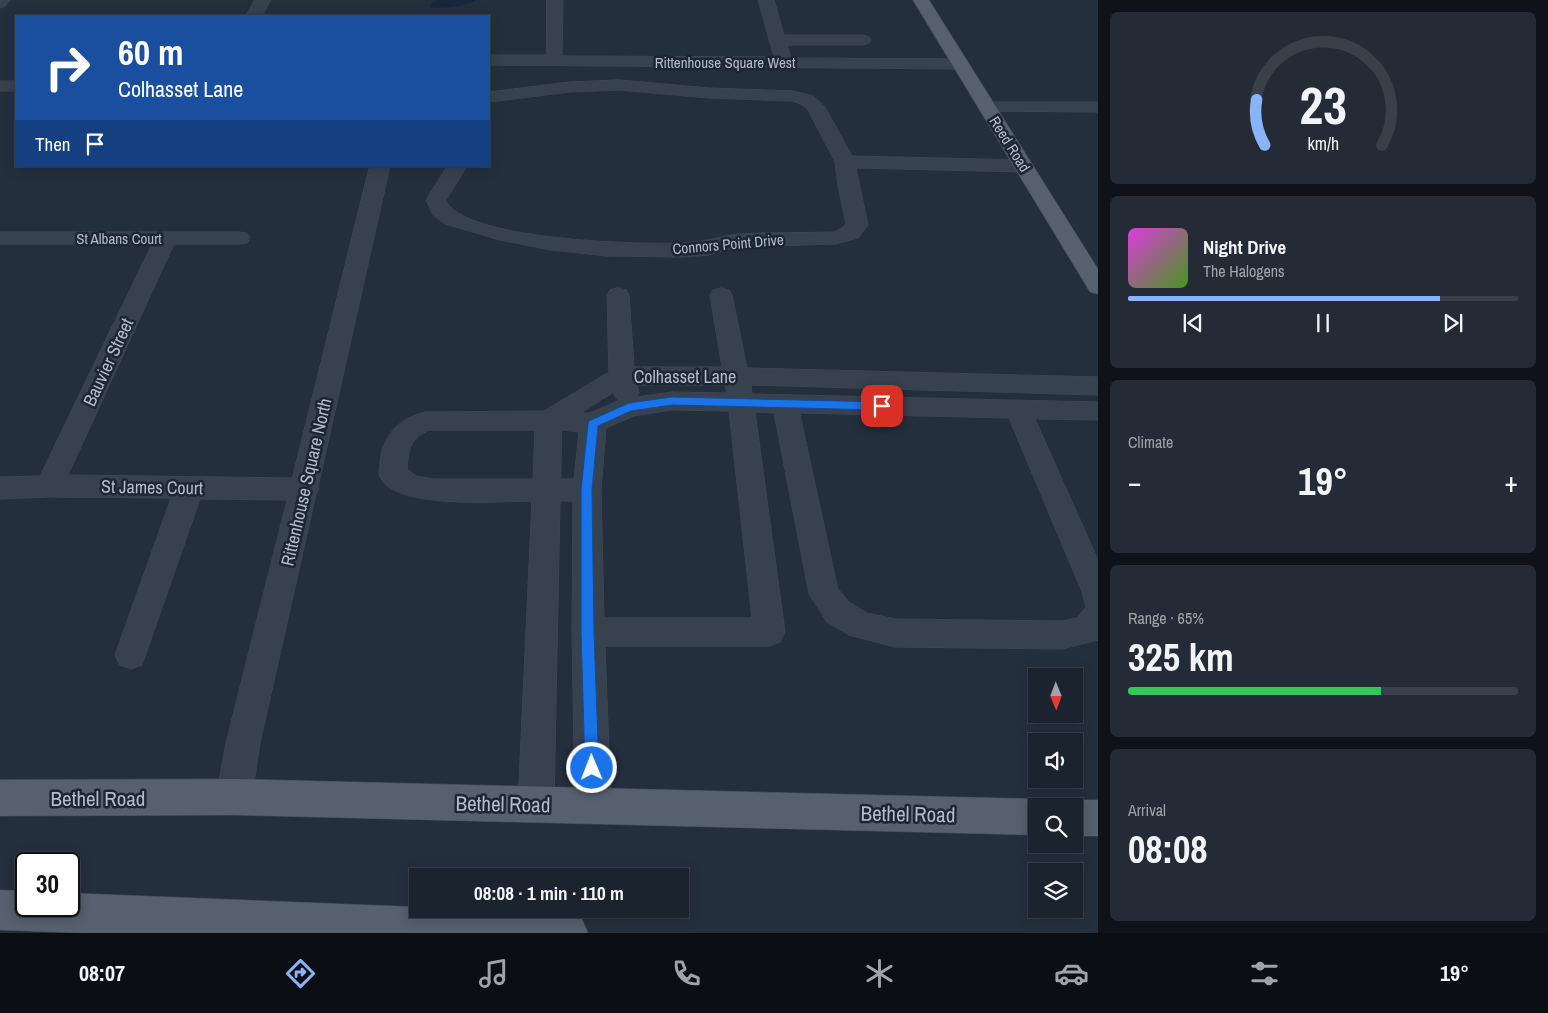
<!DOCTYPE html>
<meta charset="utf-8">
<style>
:root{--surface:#1b232e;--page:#242b36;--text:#f1f3f6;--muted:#a0a4aa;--line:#39404a;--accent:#8ab4f8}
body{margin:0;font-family:"Archivo Narrow",sans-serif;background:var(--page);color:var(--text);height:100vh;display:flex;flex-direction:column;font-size:19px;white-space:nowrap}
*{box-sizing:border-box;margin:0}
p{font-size:16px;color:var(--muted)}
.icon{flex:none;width:28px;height:28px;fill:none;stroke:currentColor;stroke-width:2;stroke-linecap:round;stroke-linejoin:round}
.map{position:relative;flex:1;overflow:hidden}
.sheet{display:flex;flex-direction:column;gap:12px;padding:12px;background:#0f1319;width:450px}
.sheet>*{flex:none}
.guide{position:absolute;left:15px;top:15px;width:475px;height:152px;border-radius:0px;box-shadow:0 2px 12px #0003,0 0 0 1px var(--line);background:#1a4fa0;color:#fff;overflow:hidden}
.needle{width:32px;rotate:179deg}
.controls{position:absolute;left:1028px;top:668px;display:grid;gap:10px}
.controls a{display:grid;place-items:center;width:55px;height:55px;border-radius:0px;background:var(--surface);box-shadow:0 2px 12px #0003,0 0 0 1px var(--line);font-size:25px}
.speed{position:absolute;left:15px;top:852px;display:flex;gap:10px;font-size:25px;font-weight:700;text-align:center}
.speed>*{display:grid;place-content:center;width:65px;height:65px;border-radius:50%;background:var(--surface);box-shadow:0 2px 12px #0003,0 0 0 1px var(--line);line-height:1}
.speed .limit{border:2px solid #111;border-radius:8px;background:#fff;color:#111}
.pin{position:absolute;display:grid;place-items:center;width:42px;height:42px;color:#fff;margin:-21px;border-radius:10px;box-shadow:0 2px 8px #0006}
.me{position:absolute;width:55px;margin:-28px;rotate:359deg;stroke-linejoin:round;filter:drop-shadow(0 0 4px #0008)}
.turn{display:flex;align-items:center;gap:18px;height:105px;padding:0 20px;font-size:22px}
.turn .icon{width:65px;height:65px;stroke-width:2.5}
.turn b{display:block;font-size:35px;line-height:42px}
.then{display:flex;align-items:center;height:48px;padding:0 20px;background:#0003;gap:10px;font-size:19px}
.big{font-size:38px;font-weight:700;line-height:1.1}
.sheet .card{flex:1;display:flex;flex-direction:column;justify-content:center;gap:8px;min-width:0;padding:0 18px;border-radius:8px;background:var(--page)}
.sheet .dial{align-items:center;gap:0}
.dial svg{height:130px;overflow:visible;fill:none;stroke:var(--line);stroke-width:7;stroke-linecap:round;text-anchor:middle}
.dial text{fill:var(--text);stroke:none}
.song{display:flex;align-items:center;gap:15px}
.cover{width:60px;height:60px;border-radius:8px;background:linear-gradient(135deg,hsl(300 70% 55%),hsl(100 70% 35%))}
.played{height:5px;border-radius:2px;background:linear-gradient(90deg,var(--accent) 80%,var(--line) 80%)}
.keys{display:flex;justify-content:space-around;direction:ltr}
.heat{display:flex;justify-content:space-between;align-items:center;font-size:28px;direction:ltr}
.charge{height:8px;border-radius:4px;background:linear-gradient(90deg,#34c759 65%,var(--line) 0)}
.trip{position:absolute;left:409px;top:868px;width:280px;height:50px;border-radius:0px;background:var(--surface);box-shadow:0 2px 12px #0003,0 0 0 1px var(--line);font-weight:700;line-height:50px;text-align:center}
.tab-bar{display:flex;height:80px;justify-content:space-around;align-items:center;background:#0b0e12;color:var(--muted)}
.tab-bar .icon{width:35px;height:35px}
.tab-bar .current{color:var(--accent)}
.tab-bar b{font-size:22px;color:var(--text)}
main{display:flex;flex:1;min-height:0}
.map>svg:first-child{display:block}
.water{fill:#17263c}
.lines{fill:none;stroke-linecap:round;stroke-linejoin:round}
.minor-casing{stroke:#414a57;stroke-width:1}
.major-casing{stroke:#414a57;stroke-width:1}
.minor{fill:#38414e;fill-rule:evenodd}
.major{fill:#56606e;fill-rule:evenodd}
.route{fill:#1a73e8;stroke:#114b97}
.labels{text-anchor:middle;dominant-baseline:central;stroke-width:5;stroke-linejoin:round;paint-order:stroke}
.far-street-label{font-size:15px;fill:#b4bcc9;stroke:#1d2633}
.street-label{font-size:18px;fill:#b4bcc9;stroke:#1d2633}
.near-street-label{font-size:21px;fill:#b4bcc9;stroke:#1d2633}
</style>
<main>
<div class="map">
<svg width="1098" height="933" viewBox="0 0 1098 933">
<rect width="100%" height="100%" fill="#242f3e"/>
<path class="water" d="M438,0H476C471,5 439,10 431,7V4Z"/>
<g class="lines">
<defs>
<g id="minor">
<polygon points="0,0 10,0 5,6 0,8"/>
<polygon points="255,0 271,0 262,16 246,16"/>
<polygon points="547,0 563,0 562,56 774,57 758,0 774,0 784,35 863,35 869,37 871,40 869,43 863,45 787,45 791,58 960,59 966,60 968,64 966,68 960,69 489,65 489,55 546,55"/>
<path d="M619,80L709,88L793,91L813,96L825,107L852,156L1024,160L1031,162L1034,166L1031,170L1024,172L856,168L868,225L858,238L836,244L737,247L708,255L683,257L607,256L551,250L500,240L445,224L433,215L426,200L447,166H467L446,200C461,240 641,245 682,243C702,243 720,236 739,234C770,232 802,233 834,232L842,228L846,224L838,186L835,162L808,110L801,104L792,101L709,98L619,90L569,92L489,102V92L569,82Z"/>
<rect x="0" y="81" width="16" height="10"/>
<polygon points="987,102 1098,102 1098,112 981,111 978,107 981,103"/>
<polygon points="370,166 390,166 318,487 319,489 316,494 260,743 252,797 247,810 234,815 221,810 216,797 226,743 287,500 200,499 142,665 131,669 120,665 115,655 171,498 49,497 0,499 0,477 40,476 152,244 0,244 0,232 239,232 247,233 250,238 247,243 239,244 174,244 68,475 292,478"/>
<path d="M618,288L626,290L629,295L634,367H722L710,295L713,290L721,288L729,290L732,295L747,368L1098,377V395L751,385L752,394L1098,402V420L1035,419L1098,560V640L1062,649L895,647L849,635L827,622L809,594L774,413L755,412L785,632L780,642L769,646H605L611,806L606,819L593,824L580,819L575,806L572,632L573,501H560L554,804L549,817L536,822L523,817L518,804L532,501C501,501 389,511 379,474C379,470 380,465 380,462C381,457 381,451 383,447C392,426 404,418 425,412L544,411L609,372L607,295L610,290ZM637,385H725L727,393L672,392L637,397L639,393ZM613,393L617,399L620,400L590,413H581ZM672,410L729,411L752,618H604L601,490L606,428L634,416ZM800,413L1009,418L1082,592L1086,607L1077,618L1062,621L895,619L867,613L849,602L838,589ZM429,430H535L533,479H434L416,476L407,469C409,448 409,440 429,430ZM562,430L579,432L574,479H561Z"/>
</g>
<g id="major">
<polygon points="913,0 929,0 1098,269 1098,294 1090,292 1087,287"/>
<polygon points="234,779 1036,799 1049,804 1050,806 1036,806 1036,835 234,815 0,816 0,780"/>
<polygon points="1074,800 1098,800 1098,836 1074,836 1074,806 1060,806"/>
<polygon points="0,890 26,891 26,906 69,906 69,893 418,907 418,909 568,913 582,919 588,933 83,933 0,930"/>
</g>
</defs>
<use href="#minor" class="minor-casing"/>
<use href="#major" class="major-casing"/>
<use href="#minor" class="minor"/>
<use href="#major" class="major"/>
</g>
<polygon class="route" points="672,397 882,402 888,406 882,410 672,405 631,411 598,426 592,490 594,632 599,768 597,773 592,775 587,773 585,768 581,632 581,490 588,424 589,421 629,403"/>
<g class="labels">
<g class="far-street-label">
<text x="725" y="62">Rittenhouse Square West</text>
<text transform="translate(1010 144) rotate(58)">Reed Road</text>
<text x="119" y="238">St Albans Court</text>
<text transform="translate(728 244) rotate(-5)">Connors Point Drive</text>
</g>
<g class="street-label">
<text transform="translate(108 362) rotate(-65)">Bauvier Street</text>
<text x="685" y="376">Colhasset Lane</text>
<text transform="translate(306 482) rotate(-77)">Rittenhouse Square North</text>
<text transform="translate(152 487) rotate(1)">St James Court</text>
</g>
<g class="near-street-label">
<text x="98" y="798">Bethel Road</text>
<text transform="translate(503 804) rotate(1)">Bethel Road</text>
<text transform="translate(908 814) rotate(1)">Bethel Road</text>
</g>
</g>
</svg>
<div class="controls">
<a><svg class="needle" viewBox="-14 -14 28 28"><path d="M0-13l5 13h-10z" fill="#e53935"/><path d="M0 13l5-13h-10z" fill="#a0a4aa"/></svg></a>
<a><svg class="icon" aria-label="sound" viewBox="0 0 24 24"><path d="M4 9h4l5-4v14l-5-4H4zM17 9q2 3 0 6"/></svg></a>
<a><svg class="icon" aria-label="search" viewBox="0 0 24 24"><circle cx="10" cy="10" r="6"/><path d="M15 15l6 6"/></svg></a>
<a><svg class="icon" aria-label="layers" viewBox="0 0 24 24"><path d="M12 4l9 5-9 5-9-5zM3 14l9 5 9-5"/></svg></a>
</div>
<div class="speed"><div class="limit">30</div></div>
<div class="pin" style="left:882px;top:406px;background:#d93025"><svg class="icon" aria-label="arrive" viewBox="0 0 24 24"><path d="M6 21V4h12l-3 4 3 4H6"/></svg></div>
<svg class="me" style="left:592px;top:768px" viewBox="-20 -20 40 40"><circle r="17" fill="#1a73e8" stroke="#fff" stroke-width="3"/><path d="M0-11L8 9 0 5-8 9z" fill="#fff"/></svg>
<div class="trip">08:08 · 1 min · 110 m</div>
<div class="guide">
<div class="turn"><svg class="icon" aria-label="right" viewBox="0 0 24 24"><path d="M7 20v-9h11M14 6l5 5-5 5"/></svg><div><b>60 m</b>Colhasset Lane</div></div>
<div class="then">Then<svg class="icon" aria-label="arrive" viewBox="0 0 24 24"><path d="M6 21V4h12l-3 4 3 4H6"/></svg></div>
</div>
</div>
<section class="sheet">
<div class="card dial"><svg viewBox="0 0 100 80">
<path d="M14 69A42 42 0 1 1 86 69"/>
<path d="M14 69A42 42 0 0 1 9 41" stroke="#8ab4f8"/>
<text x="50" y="56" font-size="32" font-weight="700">23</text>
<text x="50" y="72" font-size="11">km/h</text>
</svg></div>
<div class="card">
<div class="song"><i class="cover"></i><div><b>Night Drive</b><p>The Halogens</p></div></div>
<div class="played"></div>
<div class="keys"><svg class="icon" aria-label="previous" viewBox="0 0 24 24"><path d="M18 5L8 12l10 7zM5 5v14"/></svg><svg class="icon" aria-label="pause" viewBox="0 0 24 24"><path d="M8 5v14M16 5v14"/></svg><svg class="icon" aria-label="next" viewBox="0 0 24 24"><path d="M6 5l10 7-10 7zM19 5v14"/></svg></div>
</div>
<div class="card"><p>Climate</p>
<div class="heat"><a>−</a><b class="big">19°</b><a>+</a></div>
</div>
<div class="card"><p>Range · 65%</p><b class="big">325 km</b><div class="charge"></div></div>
<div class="card"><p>Arrival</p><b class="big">08:08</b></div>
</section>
</main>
<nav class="tab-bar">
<b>08:07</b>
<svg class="icon current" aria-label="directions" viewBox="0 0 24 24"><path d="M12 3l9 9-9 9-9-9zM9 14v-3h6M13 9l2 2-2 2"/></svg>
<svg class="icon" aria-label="music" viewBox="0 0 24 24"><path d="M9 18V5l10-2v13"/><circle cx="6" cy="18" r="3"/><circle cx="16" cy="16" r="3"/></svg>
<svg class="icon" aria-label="phone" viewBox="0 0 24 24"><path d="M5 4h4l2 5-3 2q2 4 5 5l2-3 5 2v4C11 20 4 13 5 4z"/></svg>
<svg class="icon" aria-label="climate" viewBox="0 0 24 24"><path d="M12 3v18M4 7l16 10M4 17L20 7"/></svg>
<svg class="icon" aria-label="car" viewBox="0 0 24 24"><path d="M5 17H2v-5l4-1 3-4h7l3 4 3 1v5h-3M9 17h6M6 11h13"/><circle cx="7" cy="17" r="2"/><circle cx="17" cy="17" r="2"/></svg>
<svg class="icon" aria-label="filters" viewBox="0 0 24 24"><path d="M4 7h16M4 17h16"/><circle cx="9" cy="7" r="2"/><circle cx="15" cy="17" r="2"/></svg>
<b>19°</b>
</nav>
